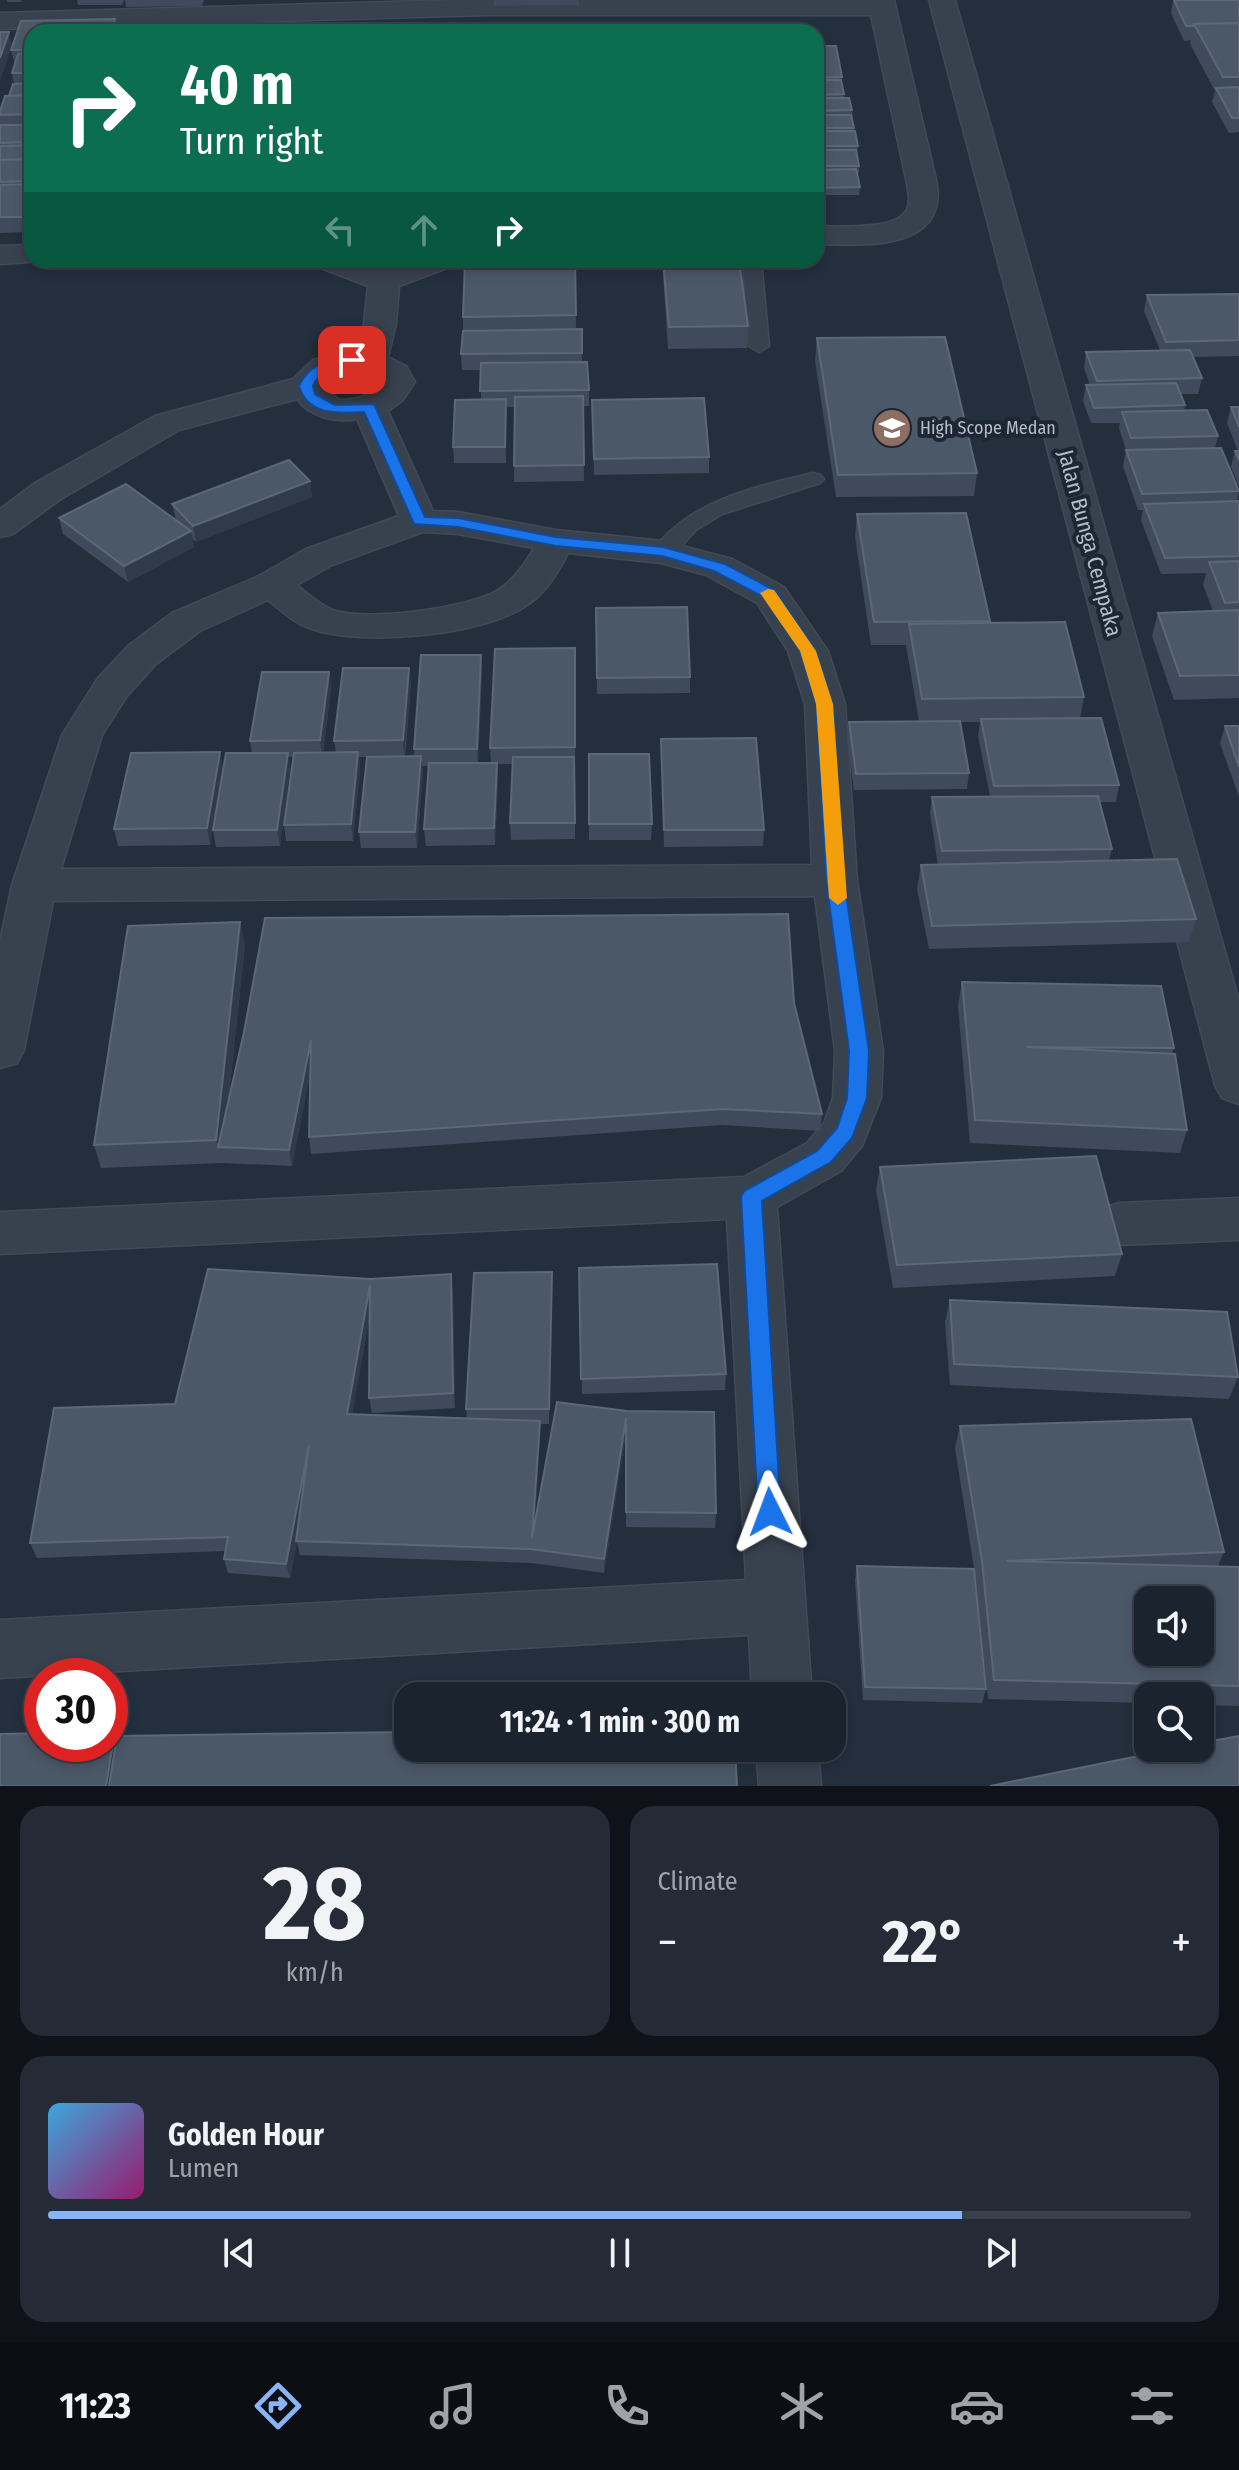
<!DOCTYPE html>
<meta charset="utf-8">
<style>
:root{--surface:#1b232e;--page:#242b36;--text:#f1f3f6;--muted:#a0a4aa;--line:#39404a;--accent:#8ab4f8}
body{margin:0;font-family:"Fira Sans Condensed",sans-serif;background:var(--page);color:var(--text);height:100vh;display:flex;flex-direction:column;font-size:30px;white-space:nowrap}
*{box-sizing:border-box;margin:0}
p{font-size:26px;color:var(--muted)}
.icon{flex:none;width:44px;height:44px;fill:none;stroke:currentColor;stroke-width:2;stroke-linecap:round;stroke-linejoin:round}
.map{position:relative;height:1786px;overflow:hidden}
.drawer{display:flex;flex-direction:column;gap:20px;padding:20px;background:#0f1319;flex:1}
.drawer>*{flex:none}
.guide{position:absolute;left:24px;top:24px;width:800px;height:244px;border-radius:24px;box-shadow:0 4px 12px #0003,0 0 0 2px var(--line);background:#0b6e4f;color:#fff;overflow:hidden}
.tools{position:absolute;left:1134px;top:1586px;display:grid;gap:16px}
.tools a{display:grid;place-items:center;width:80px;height:80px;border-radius:16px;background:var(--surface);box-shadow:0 4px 12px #0003,0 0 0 2px var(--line);font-size:40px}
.speed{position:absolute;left:24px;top:1658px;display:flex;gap:16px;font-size:40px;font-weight:700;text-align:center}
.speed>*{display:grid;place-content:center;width:104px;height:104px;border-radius:50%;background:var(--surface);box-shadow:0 4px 12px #0003,0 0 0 2px var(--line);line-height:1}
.speed .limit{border:12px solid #d22;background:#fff;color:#111}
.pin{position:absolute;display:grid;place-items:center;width:68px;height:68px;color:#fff;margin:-34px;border-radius:16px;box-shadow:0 4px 12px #0006}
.me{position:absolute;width:88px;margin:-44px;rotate:357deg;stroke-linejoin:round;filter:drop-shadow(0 0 6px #0008)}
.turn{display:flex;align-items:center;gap:28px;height:168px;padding:0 24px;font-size:36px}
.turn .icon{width:104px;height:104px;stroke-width:2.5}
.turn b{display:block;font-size:56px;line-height:68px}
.lanes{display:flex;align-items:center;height:76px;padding:0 24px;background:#0003;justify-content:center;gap:40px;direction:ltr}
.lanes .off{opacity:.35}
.big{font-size:60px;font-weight:700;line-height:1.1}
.drawer .widget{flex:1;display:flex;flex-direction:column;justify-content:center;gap:12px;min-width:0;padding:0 28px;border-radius:24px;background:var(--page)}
.drawer .dial{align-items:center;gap:0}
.dial b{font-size:104px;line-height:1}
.song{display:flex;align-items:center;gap:24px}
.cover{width:96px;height:96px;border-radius:12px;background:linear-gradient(135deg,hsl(200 70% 55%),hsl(320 70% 35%))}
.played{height:8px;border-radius:4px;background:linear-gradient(90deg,var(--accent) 80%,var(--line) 80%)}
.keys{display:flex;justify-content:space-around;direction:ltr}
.heat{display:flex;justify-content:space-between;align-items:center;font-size:44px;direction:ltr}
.drawer .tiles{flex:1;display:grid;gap:20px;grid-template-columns:1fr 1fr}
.widget:last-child{grid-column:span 2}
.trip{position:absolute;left:394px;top:1682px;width:452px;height:80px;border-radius:24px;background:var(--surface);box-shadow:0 4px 12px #0003,0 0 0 2px var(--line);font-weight:700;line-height:80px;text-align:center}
.menu{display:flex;height:128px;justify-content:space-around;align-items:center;background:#0b0e12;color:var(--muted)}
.menu .icon{width:56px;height:56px}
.menu .active{color:var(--accent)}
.menu b{font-size:36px;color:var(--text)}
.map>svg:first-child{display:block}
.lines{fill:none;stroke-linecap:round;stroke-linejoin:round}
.lane-casing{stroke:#414a57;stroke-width:3}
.street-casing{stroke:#414a57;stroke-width:3}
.lane{fill:#38414e;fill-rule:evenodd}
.street{fill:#38414e;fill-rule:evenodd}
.wall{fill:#3f4b5c}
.shaded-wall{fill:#2f3b4b}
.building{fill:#4b5868;stroke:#5c6777;stroke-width:2;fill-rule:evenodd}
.route{fill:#1a73e8;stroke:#114b97;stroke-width:2}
.slow{fill:#f59e0b}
.labels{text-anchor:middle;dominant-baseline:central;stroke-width:8;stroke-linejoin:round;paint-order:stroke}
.far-poi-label{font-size:18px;fill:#b4bcc9;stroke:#1d2633;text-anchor:start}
.street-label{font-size:22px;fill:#b4bcc9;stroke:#1d2633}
</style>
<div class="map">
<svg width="1239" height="1786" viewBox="0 0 1239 1786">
<rect width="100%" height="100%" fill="#242f3e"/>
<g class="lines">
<defs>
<g id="lane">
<polygon points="743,260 761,260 769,346 759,352 749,346"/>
<path d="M813,473L820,475L824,479L820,483L722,514L696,530L671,557L663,559L652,552C689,500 755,487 813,473Z"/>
</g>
<g id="street">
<path d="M458,0H894L937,184C946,252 862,245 816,244V226C836,226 897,231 907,209C911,202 908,191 907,184L871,15H486L0,29V13Z"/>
<polygon points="929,0 955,0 1239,1001 1239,1104 1222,1098 1215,1085"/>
<polygon points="32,245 32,260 43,261 0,264 0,246"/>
<path d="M313,260H357L384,270L411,260H455L450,267L399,286L396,324L388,357L406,366L415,382L403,400L388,411L433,511L458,512L556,530L663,541L732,559L784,587L828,651L845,704L857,880L883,1051L881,1098L862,1146L841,1171L777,1207L812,1696H752L749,1635L0,1678V1620L746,1580L727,1219L0,1254V1212L744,1177L807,1143L824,1123L833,1098L835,1051L815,896L53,901L24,1050L17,1063L0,1068V941L12,885L62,735L98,678L128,646L172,613L259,576L306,549L399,516L357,419C336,423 309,417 297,399L179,430L61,499L13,534L0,537V509L35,483L155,416L293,379L313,360L356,350L364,324L368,286L318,267ZM345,371H363L381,382C370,396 357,400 339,400L323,386L331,377ZM423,532L458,534L534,548C525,564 514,580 498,590C470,608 364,622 333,610C320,605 308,594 297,585L332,565ZM568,553L661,563L706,575L757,603L788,651L805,704L812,865L61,869L102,735L127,696L156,664L200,631L268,600C281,610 293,623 309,628C359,647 481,636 526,606C545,594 558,573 568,553Z"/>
<polygon points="1239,1198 1239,1240 1119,1245 1101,1239 1094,1224 1101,1209 1119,1203"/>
<polygon points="756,1748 818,1748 821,1786 759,1786"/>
</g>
</defs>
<use href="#lane" class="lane-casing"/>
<use href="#street" class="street-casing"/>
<use href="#lane" class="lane"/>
<use href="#street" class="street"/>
</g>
<g class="wall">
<polygon points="7,0 22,0 21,2 7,2"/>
<polygon points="77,0 124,0 122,5 78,5"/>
<polygon points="125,0 204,0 202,6 126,7"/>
<polygon points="494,0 579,0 579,5 494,6"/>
<polygon points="1173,0 1239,0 1239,132 1229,133 1212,102 1215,91 1190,44 1191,40 1184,41 1171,13"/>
<polygon points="32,32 32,214 26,232 0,233 0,111 14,84 12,73 15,64 11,50"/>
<polygon points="816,46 842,77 842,84 844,98 852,110 854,131 858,146 857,154 859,166 859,173 857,173 860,187 859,195 816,195"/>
<polygon points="575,260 576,329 582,329 582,362 589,390 589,406 583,406 584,481 514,482 515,407 506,407 506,463 454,463 453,447 481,399 481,370 462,370 461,354 463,331 463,317"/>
<polygon points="662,260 739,260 748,326 747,348 668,349"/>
<polygon points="1239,294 1239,356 1193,357 1202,378 1198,394 1180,394 1185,405 1184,411 1218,436 1215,448 1239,489 1237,502 1239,501 1239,698 1174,700 1152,636 1158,613 1213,611 1203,585 1206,573 1161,574 1141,520 1143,510 1138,510 1123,466 1126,450 1119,428 1120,423 1091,423 1083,401 1086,385 1090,385 1084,368 1086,352 1160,350 1144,311 1147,295"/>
<polygon points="817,338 977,473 974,496 836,497 815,361"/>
<polygon points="592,400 709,457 709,473 594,475"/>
<polygon points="1231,407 1239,407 1239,486 1231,467 1235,451 1238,451 1227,423"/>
<polygon points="310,481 312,497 196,542 192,538 194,547 128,582 63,534 59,518 176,520 172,504"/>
<polygon points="857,514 990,621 990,623 1084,697 1080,718 1119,785 1116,802 1100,802 1112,849 1109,860 1196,919 1189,942 929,949 917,889 921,865 938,865 930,813 932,797 990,796 978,736 980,722 960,722 969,773 967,789 854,790 847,738 849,722 919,721 906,645 871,645 855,537"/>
<polygon points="596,608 690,677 690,693 597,694"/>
<polygon points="575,648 575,839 511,840 510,823 512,764 497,764 498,779 495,845 426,846 424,829 428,766 422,766 423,772 417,848 361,848 359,832 367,757 359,757 360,769 353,841 286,841 284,825 293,757 288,757 290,769 280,846 216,847 213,830 252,753 250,741 329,672 331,688 323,753 336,752 334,741 411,684 405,756 414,756 414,749 482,671 478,763 491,763 490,748"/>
<polygon points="1225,726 1239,726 1239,797 1220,743"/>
<polygon points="661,739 764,830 763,846 664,847"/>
<polygon points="220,752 210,845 118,846 114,829"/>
<polygon points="589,754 652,824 651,840 589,840"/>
<polygon points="245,945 228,1104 244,1032 794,1003 822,1114 820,1131 722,1125 311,1154 309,1137 310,1074 292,1166 222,1163 101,1168 94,1145"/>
<polygon points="962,982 1174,1048 1172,1054 1187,1130 1180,1153 970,1143 958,1006"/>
<polygon points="880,1167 1122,1254 1115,1276 893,1288 876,1190"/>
<polygon points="579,1268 726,1374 725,1390 582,1394"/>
<polygon points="208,1269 453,1290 455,1408 372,1413 369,1398 370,1315 352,1414 467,1418 466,1409 552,1272 549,1424 540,1424 540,1436 535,1522 627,1411 716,1513 715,1528 626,1527 626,1433 604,1573 532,1563 300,1555 297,1542 290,1578 228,1573 224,1559 225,1551 37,1558 30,1543 175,1404"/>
<polygon points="950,1300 1238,1377 1229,1399 950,1385 945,1322"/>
<polygon points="960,1426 1224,1552 1218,1566 1239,1567 1239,1706 1200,1705 1200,1696 1148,1696 1148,1703 988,1699 976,1581 955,1448"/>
<polygon points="857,1566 986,1689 982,1703 863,1700 855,1580"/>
</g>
<g class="shaded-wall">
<polygon points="115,19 117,32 111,32"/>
<polygon points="9,32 12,46 0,81 0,58"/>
<polygon points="32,189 32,214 26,232 23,217"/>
<polygon points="506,399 507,415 506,463 505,447"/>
<polygon points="310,481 312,497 196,542 193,526"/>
<polygon points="191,531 194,547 128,582 124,566"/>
<polygon points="481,655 482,671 478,765 477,749"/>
<polygon points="409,668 411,684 404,757 403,740"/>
<polygon points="329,672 331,688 322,757 320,740"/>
<polygon points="220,752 223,768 210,845 207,828"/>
<polygon points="358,752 360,769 353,841 351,824"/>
<polygon points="288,753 290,769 280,846 277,830"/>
<polygon points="421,756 423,772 417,848 415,832"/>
<polygon points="497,763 498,779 495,845 494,828"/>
<polygon points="240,922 245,945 223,1148 218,1147 216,1140"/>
<polygon points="311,1040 314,1056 292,1166 289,1150"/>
<polygon points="552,1272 552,1288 549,1424 549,1409"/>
<polygon points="451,1274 453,1290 455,1408 453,1393"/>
<polygon points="370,1285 372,1301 350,1429 347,1414"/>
<polygon points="626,1418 626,1433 604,1573 604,1559"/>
<polygon points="540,1421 540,1436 533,1552 532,1538"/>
<polygon points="309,1445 313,1460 290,1578 286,1564"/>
<polygon points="115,1731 123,1750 117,1786 106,1786"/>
</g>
<g class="building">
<polygon points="1174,0 1239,0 1239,23 1194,24 1194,26 1186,26"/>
<polygon points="115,19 111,32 32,32 32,50 11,50 21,21"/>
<polygon points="531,23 594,23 595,32 530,32"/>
<polygon points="695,23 758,23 760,32 697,32"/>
<polygon points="1239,23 1239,77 1223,77 1194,24"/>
<polygon points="527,24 527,32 451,32 452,25"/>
<polygon points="330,28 330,32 253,32 254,29"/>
<polygon points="0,32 9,32 0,58"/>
<polygon points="816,46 836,46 842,77 816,78"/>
<polygon points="32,53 32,73 12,73 18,54"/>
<polygon points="816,80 841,80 844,94 816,95"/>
<polygon points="32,83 32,95 9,96 13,84"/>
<polygon points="1239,87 1239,118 1232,118 1216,88"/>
<polygon points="32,95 32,114 0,115 0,111 5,96"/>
<polygon points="816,98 849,98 852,110 816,111"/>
<polygon points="816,115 851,115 854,128 816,128"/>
<polygon points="0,125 32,125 32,142 0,143"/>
<polygon points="816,131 855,131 858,146 816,146"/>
<polygon points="32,145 32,159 0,160 0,146"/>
<polygon points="816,150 856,150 859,166 816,166"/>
<polygon points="32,159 31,181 0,182 0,160"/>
<polygon points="856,169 860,187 816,188 816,170"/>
<polygon points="32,184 32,189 23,217 0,217 0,185"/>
<polygon points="465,260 575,260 576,315 463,317"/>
<polygon points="663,260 739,260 748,326 669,327"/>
<polygon points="1239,294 1239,340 1166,342 1147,295"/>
<polygon points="582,329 582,353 461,354 463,331"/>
<polygon points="945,337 977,473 838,475 817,338"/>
<polygon points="1190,350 1202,378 1097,381 1086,352"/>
<polygon points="587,362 589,390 480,391 481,363"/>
<polygon points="1176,383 1185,405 1094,408 1086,385"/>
<polygon points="583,396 584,465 514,466 515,397"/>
<polygon points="704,398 709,457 594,459 592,400"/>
<polygon points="506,399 505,447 453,447 455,400"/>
<polygon points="1231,407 1239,407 1239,427"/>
<polygon points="1207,410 1218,436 1131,438 1122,412"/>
<polygon points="1221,448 1239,491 1142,494 1126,450"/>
<polygon points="1235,451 1239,451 1239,460"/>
<polygon points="289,460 310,481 193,526 172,504"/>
<polygon points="126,484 191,531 124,566 59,518"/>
<polygon points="1239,501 1239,556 1165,558 1144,504"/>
<polygon points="966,513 990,621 874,622 857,514"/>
<polygon points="1239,561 1239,602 1225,603 1209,562"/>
<polygon points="687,607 690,677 597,678 596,608"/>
<polygon points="1239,610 1239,675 1180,676 1158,613"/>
<polygon points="1065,622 1084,697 922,699 909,624"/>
<polygon points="575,648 575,747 490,748 495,649"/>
<polygon points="421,655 481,655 477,749 414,749"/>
<polygon points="343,668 409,668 403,740 334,741"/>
<polygon points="262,672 329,672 320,740 250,741"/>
<polygon points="1101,718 1119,785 994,786 981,719"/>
<polygon points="960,721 969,773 856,774 849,722"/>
<polygon points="1225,726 1239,726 1239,767"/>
<polygon points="756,738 764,830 664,830 661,739"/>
<polygon points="220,752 207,828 114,829 131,753"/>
<polygon points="358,752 351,824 284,825 294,753"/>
<polygon points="226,753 288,753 277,830 213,830"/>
<polygon points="589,754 649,754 652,824 589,824"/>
<polygon points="421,756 415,832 359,832 367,757"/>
<polygon points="513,757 574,757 575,823 510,823"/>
<polygon points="429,763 497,763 494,828 424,829"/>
<polygon points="1098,796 1112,849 942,851 932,797"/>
<polygon points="1177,859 1196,919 932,926 921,865"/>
<polygon points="788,914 794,1003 822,1114 723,1109 309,1137 311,1040 289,1150 218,1147 244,1032 265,918"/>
<polygon points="240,922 216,1140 94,1145 128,926"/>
<polygon points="962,982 1161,986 1174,1048 1027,1047 1175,1054 1187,1130 975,1120"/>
<polygon points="1096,1156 1122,1254 897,1265 880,1167"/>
<polygon points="717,1264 726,1374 581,1379 579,1268"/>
<polygon points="208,1269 371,1279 451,1274 453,1393 369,1398 370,1285 347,1414 540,1421 532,1538 557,1402 627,1411 714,1412 716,1513 626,1512 626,1418 604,1559 531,1549 296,1541 309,1445 286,1564 224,1559 228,1537 30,1543 54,1408 175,1404"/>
<polygon points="552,1272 549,1409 466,1409 474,1273"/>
<polygon points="950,1300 1227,1312 1238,1377 954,1364"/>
<path d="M1191,1419L1224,1552L1006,1561L1239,1567V1686L994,1680L982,1561L960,1426ZM1148,1600H1200V1652H1148Z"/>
<polygon points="857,1566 974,1569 986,1689 865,1687"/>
<polygon points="110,1731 115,1731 106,1786 0,1786 0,1734 42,1733 42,1744 110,1744"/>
<polygon points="408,1732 408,1748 735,1748 737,1786 109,1786 117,1736"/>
<polygon points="1239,1736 1239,1786 990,1786 1178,1748 1200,1748 1200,1743"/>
</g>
<path class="route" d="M352,356L357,357V363C340,367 321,368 313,386L315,394L335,405L374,404L425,517L458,518L556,537L663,547L725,564L776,591L816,651L833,704L844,880L869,1051L867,1098L852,1138L831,1162L762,1201L781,1512L778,1519L770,1523L761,1519L758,1512L741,1197L744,1191L817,1151L837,1128L847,1098L849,1051L826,880L816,704L800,651L765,598L714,571L662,556L556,546L458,527L414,524L364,412C338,413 308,416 299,386C309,363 329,361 352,356Z"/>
<polygon class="slow" points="768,589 774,590 816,651 833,704 847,898 838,905 829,898 816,704 800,651 760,593"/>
<defs>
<symbol id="school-disc" viewBox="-11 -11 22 22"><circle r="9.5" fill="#8d6e63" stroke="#1d2633"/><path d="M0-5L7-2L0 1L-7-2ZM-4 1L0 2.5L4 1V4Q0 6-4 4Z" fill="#fff"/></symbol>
</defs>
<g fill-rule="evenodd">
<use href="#school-disc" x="870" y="406" width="44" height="44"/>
</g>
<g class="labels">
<g class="far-poi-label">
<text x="920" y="428">High Scope Medan</text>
</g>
<g class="street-label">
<text transform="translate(1090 543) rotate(75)">Jalan Bunga Cempaka</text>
</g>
</g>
</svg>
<div class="tools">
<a><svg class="icon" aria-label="sound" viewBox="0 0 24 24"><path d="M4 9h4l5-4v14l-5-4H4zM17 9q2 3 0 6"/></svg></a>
<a><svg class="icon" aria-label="search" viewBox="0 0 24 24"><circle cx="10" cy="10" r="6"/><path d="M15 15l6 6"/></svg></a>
</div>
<div class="speed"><div class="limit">30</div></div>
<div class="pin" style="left:352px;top:360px;background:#d93025"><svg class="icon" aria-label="arrive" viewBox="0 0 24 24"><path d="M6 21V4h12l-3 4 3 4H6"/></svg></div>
<svg class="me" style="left:770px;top:1512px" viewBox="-20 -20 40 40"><path d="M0-17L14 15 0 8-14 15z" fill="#1a73e8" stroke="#fff" stroke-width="4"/></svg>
<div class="trip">11:24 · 1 min · 300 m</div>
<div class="guide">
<div class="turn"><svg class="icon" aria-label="right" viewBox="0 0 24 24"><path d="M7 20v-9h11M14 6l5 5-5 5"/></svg><div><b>40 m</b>Turn right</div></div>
<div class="lanes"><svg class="icon off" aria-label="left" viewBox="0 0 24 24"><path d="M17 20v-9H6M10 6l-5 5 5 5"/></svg><svg class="icon off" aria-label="ahead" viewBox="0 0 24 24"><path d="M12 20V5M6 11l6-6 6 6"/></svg><svg class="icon" aria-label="right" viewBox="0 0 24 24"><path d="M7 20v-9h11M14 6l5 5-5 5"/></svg></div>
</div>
</div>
<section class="drawer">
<div class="tiles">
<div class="widget dial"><b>28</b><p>km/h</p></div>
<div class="widget"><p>Climate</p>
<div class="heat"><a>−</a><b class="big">22°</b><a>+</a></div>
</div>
<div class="widget">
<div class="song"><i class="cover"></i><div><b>Golden Hour</b><p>Lumen</p></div></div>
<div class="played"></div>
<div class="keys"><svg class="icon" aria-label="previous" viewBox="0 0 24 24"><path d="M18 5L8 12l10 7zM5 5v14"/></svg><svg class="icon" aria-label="pause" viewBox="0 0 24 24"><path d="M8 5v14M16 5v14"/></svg><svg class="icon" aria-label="next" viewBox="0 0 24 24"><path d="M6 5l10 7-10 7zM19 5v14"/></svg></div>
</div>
</div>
</section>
<nav class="menu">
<b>11:23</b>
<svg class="icon active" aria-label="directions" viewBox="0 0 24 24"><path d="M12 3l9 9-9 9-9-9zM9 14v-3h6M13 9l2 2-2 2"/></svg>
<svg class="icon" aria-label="music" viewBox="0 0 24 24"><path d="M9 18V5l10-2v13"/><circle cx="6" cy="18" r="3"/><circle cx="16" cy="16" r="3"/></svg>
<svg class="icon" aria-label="phone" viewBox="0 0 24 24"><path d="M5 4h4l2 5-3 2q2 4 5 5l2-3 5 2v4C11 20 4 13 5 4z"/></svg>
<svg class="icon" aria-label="climate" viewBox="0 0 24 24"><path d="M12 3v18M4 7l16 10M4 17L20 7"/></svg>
<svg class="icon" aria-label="car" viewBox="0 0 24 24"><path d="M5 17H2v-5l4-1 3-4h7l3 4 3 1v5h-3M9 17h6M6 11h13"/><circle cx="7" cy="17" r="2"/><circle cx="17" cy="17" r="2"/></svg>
<svg class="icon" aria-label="filters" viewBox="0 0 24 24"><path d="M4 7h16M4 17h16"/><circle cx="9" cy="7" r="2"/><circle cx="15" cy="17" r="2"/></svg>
</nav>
